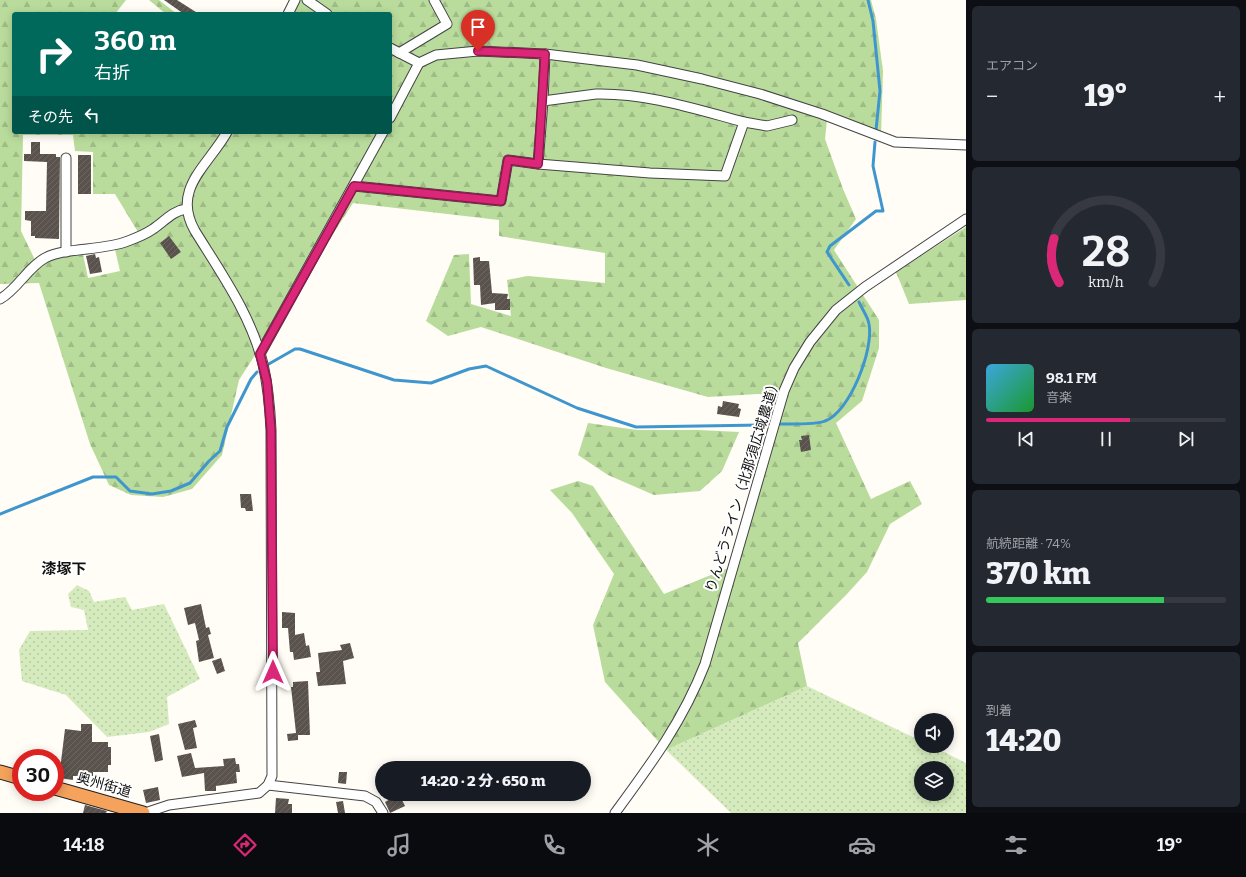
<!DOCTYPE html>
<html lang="ja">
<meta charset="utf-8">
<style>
:root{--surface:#171b24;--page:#242831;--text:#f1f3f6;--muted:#9ea1a6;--line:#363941;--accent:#db2777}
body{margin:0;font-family:Bitter,"Noto Sans JP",serif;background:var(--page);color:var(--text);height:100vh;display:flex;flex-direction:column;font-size:15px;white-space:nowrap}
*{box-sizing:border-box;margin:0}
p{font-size:13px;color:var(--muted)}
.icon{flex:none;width:22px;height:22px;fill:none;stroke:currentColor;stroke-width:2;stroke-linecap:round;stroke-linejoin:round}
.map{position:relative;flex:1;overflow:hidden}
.details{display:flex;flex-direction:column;gap:6px;padding:6px;background:#0d0f14;width:280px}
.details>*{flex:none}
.hud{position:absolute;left:12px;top:12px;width:380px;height:122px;border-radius:4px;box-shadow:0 2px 10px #0003;background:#00695c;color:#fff;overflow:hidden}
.buttons{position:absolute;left:914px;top:713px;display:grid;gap:8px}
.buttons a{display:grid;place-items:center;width:40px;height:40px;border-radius:50%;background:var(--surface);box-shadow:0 2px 10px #0003;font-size:20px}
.speed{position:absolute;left:12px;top:749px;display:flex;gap:8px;font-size:20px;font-weight:700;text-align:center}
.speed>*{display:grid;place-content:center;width:52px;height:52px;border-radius:50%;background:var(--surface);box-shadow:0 2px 10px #0003;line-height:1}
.speed .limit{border:6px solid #d22;background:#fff;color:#111}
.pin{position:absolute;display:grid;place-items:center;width:34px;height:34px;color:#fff;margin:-41px -17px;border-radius:50% 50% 50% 0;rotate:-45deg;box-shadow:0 0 4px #0007}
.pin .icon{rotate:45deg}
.me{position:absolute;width:44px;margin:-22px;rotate:0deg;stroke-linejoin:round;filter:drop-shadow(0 0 3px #0008)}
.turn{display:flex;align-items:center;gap:14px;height:84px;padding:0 16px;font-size:18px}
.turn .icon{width:52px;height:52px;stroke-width:2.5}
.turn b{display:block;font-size:28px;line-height:34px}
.then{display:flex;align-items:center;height:38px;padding:0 16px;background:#0003;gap:8px;font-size:15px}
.big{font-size:30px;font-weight:800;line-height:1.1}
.details .tile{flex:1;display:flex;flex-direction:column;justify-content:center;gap:6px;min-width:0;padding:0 14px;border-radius:6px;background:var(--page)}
.details .dial{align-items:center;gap:0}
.dial svg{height:104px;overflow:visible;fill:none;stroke:var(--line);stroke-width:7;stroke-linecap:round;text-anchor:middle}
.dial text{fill:var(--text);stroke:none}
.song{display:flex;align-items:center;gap:12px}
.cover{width:48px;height:48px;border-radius:6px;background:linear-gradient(135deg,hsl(200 70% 55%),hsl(130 70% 35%))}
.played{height:4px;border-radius:2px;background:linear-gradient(90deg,var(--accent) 60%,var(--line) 60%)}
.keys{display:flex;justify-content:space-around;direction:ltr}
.heat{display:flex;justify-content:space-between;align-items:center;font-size:22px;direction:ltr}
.charge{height:6px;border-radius:3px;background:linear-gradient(90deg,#34c759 74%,var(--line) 0)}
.trip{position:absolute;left:375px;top:761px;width:216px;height:40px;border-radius:20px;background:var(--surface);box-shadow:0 2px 10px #0003;font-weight:800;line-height:40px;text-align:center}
.tab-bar{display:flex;height:64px;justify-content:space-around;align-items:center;background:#090b0e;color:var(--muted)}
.tab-bar .icon{width:28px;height:28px}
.tab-bar .current{color:var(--accent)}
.tab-bar b{font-size:18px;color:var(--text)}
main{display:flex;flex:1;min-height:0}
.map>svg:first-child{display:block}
.grass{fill:url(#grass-dots);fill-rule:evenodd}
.forest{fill:url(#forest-firs);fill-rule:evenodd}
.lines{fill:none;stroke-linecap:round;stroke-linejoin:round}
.stream{stroke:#3f96cf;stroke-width:3}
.building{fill:url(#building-hatch)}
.minor-casing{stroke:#444;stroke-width:11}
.highway-casing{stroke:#222;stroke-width:15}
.minor{stroke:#fff;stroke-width:9}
.highway{stroke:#f5a25d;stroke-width:13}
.route-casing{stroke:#8e194d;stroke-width:10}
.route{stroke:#db2777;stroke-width:7}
.labels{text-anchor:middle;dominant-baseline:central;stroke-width:4;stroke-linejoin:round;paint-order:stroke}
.street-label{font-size:14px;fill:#111;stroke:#fff}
.neighbourhood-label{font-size:15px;font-weight:bold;fill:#111;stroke:#fff}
</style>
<main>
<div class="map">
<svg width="966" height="813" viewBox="0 0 966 813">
<defs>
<pattern id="grass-dots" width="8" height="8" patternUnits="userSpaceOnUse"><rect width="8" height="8" fill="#d5ebbd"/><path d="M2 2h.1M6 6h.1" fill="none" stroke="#b6c8a1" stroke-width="1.8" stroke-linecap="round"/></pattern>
<pattern id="forest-firs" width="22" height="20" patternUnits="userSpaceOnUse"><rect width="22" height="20" fill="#b9dc9c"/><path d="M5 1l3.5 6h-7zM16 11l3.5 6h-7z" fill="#9ebc85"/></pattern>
<pattern id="building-hatch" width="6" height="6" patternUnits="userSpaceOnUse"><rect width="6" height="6" fill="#5a524d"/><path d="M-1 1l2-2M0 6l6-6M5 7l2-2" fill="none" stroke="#6d6662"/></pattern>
</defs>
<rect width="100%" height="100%" fill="#fffdf5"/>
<g class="grass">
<polygon points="77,585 89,591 94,602 125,597 132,610 164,604 200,679 167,697 169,724 149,732 107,737 66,695 22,681 19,650 30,631 88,630 84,610 71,607 68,594"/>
<path d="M807,686L921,741V746H932L966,763V813H731L666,750ZM921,768H947V794H921Z"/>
</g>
<g class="forest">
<path d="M0,0H126L115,14H14V132H390V14H282L289,0H871L876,19L883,71L881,134L827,120L825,139L843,189L856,219L834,250L879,320V348L862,401L836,423L871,499L910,481L922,504L890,524L867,572L847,594L798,643L807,686L666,750L605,682L593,625L614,574L572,513L550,490L578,481L593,486L664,594L738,564L778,396L758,394L708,397L606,368L481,327L448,336L426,321L454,255L469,254L471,304L511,316L507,280L528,276L605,283V253L499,236V220L353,203L239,380L222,455L192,489L163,497L131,495L109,485L90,444L39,283L0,284ZM23,135H73L75,151L93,152V194H115L138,232L113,241L120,271L88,278L81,245L35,260L21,231Z"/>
<polygon points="149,0 159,0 177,14 166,14"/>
<polygon points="966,227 966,300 909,304 896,272"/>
<polygon points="588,423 637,430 698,430 739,432 722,471 700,491 654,495 608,475 578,455"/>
</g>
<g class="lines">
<g class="stream">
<polyline points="868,0 873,21 880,91 876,130"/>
<polyline points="849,285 827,252 830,246 876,211 883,211 873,166 875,142"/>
<polyline points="267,365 295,349 300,349 394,380 431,383 469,369 486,366 577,408 636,427 762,425"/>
<path d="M776,424C787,424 816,425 825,421C850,412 874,349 869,324C868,317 862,309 859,302"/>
<polyline points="0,514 93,477 116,477 130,491 152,494 171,491 190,483 209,461 220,451 227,427 251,379 257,372"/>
</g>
</g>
<g class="building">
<polygon points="164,0 177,0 199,14 184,14"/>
<polygon points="31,142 40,142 40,154 56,154 56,157 60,157 59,239 35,238 35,236 31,236 31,221 25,220 25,211 46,211 47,162 24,161 24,154 31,154"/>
<rect x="78" y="155" width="13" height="39"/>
<polygon points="169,236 181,252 171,259 160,243"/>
<polygon points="95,254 96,258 99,257 102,272 90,274 86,256"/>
<polygon points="480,257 480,261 489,261 492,293 508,294 507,299 510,299 510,310 495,310 495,303 481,305 480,285 474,285 473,258"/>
<polygon points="723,401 739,404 738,408 741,409 739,417 717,414 718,406 722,407"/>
<polygon points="809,435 811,450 801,452 799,440 802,440 801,436"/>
<polygon points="240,494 251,494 253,511 246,511 245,508 241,508"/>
<polygon points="201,604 206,628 209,627 211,634 208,635 214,658 199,662 196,641 199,640 195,623 188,625 184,608"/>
<polygon points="282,612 295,613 295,635 304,633 306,646 309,645 311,657 294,660 293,652 290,652 288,628 282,628"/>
<polygon points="350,643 354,658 343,661 346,684 318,686 316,672 320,672 318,653 342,650 340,645"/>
<polygon points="221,658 225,671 217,674 212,661"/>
<polygon points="308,681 310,735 298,735 298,740 288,741 287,734 296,733 291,687 293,687 293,682"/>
<polygon points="195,720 197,727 193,728 197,748 185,750 178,724"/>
<polygon points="81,724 92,724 92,742 108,742 108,747 111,747 111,765 108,765 108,772 93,772 93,776 73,776 73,780 59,778 65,729 81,731"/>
<polygon points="159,734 163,760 155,762 150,736"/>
<polygon points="191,753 195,768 224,766 223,759 235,758 236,764 239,764 240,772 236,772 237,783 216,786 216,791 205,791 204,773 182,777 177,756"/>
<polygon points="339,772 347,772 346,784 338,783"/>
<polygon points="158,787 160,800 146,803 143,790"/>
<polygon points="399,794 405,806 390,813 385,802"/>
<polygon points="276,798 289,799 288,804 292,804 292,813 275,813"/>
<polygon points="343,801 345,813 338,813 336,802"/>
<polygon points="85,805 107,811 106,813 83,813"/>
</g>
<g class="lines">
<defs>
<g id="minor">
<polyline points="307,0 327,14"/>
<polyline points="288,14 295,0"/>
<polyline points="390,48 419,63 436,55 478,51 545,54 637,65 702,79 760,94 822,114 895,142 966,145"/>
<polyline points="399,53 447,24 434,0"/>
<path d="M596,94C647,93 695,109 744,122L725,176L650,173L538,164L543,101Z"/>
<polyline points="543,101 545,54"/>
<polyline points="390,118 419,63"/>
<polyline points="744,122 767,126 792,120"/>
<polyline points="354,186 501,201 508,160 538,164"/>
<polyline points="66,252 66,158"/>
<path d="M0,299C18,289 27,268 45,258C66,247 103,251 128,241C136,238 146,234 153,229C164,222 172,211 186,209"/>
<polyline points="260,354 383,132"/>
<polyline points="268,785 365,796 376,802 383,813"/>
<path d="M145,813L169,805L259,793L268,785L272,776L271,430C270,408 268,386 263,364C251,315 221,273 195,231C171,189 208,166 227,132"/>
<path d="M615,813C651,764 683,721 705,664L784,391L794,368L810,342L836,310L865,287L966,219"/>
</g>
<g id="highway">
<polyline points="0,772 21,778"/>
<polyline points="55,788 143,813"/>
</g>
</defs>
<use href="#minor" class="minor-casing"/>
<use href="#highway" class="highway-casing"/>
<use href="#minor" class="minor"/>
<use href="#highway" class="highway"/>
</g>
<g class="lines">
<defs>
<polyline id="route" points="273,672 271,430 267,382 260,354 354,186 501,201 508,160 538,164 545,54 478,51"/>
</defs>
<use href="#route" class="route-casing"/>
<use href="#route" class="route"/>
</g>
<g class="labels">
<g class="street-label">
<text transform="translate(743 485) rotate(-73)">りんどうライン（北那須広域農道）</text>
<text transform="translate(104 785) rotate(16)">奥州街道</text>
</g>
<g class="neighbourhood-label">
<text x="64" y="569">漆塚下</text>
</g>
</g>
</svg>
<div class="buttons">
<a><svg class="icon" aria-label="sound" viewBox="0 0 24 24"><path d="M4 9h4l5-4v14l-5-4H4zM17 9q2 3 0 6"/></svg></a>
<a><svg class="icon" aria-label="layers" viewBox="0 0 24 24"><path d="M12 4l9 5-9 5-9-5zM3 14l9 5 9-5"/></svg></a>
</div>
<div class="speed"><div class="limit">30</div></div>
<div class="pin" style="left:478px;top:51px;background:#d93025"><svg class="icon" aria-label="arrive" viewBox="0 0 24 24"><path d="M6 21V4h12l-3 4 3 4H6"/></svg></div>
<svg class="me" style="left:273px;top:672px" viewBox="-20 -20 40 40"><path d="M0-17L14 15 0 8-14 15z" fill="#db2777" stroke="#fff" stroke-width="4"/></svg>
<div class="trip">14:20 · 2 分 · 650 m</div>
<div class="hud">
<div class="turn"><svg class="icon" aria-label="right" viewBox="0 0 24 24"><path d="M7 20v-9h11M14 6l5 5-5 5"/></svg><div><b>360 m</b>右折</div></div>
<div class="then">その先<svg class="icon" aria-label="left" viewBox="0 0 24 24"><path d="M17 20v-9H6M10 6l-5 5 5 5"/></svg></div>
</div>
</div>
<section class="details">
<div class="tile"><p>エアコン</p>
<div class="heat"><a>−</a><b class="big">19°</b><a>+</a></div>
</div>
<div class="tile dial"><svg viewBox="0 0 100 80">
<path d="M14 69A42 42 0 1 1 86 69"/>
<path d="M14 69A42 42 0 0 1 10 35" stroke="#db2777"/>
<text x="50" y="56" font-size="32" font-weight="700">28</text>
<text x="50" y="72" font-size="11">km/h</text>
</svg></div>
<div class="tile">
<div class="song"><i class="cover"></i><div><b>98.1 FM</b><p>音楽</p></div></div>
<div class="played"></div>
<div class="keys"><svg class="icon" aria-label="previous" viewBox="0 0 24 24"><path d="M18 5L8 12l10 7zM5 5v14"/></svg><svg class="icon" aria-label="pause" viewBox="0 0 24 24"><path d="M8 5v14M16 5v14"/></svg><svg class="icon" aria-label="next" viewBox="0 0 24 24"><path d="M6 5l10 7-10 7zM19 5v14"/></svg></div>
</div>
<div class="tile"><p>航続距離 · 74%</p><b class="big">370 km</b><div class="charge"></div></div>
<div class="tile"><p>到着</p><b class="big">14:20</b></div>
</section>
</main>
<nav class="tab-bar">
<b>14:18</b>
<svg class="icon current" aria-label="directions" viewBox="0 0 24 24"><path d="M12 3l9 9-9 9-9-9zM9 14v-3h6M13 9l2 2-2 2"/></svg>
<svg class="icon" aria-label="music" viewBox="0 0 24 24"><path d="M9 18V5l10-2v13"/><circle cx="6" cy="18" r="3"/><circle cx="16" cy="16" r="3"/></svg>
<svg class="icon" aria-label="phone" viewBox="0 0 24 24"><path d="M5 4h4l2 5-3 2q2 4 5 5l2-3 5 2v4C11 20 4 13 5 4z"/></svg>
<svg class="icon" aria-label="climate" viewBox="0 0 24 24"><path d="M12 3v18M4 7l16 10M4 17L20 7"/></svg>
<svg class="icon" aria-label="car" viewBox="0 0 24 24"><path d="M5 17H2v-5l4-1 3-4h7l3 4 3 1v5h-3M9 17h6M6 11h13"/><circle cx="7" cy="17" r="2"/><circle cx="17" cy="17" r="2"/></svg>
<svg class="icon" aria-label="filters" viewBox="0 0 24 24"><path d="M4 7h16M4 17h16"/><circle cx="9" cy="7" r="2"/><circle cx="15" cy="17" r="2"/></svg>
<b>19°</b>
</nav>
